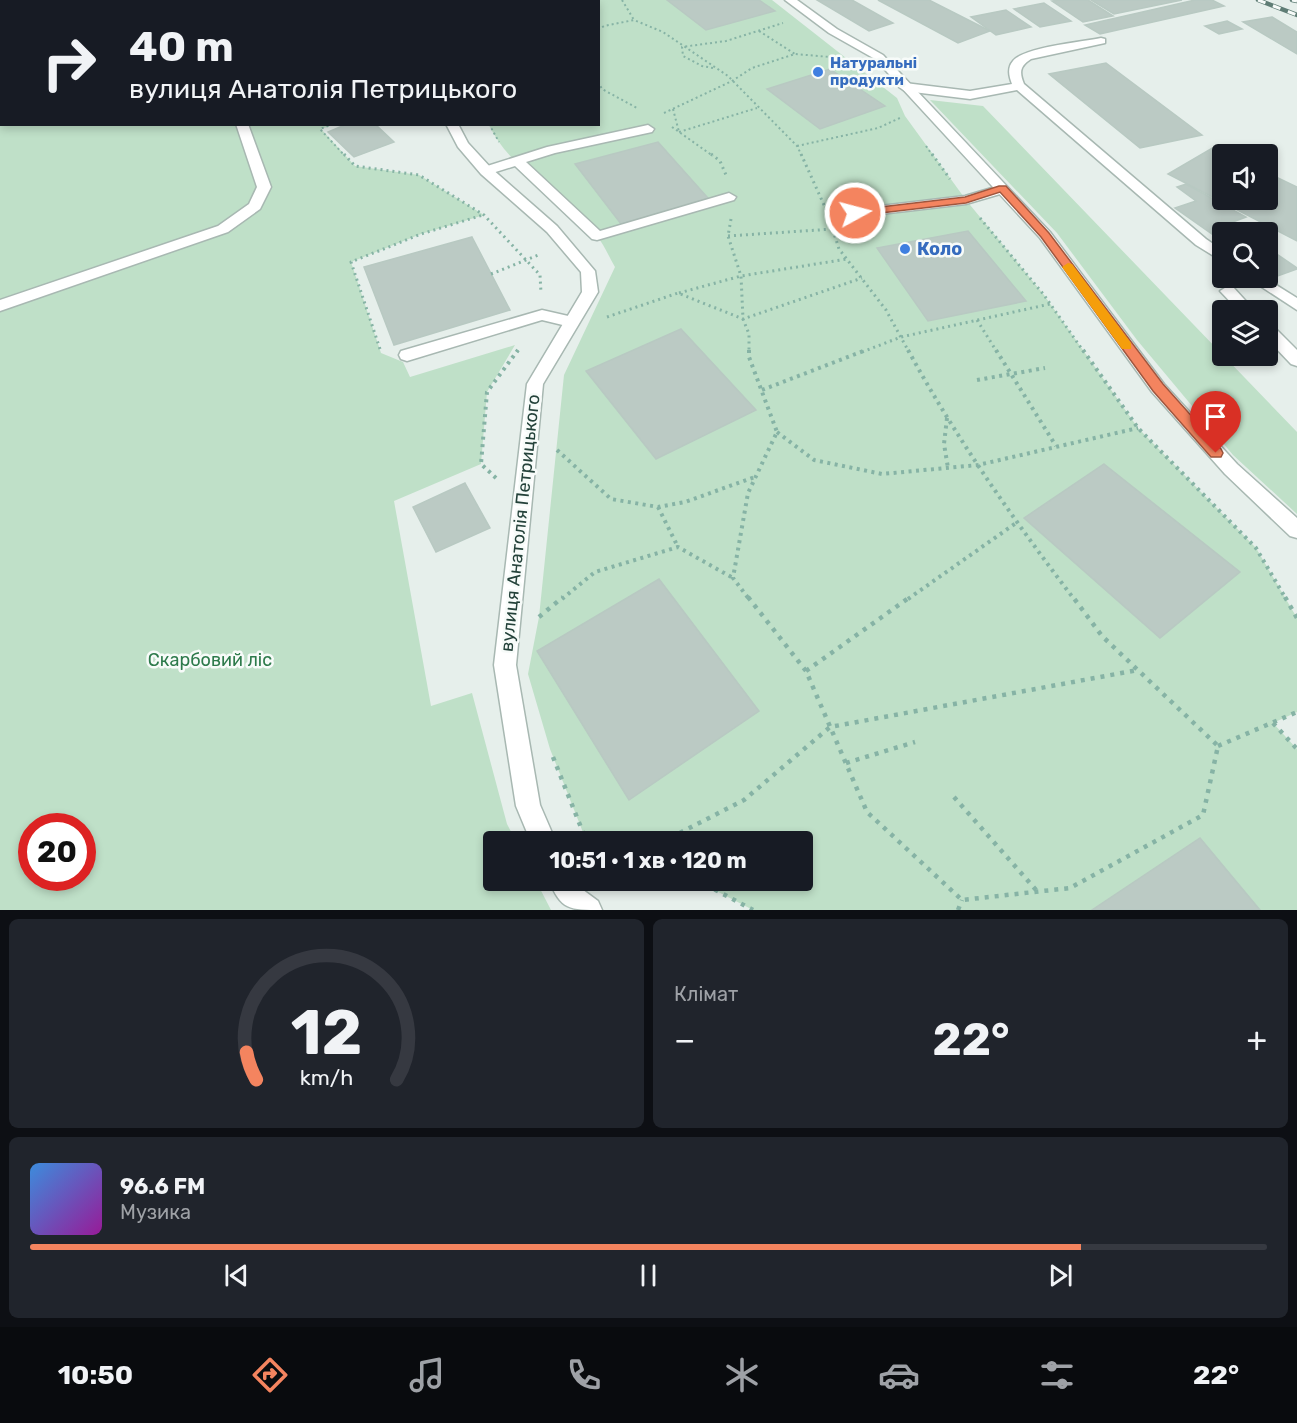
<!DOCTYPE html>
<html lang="uk">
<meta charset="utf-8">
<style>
:root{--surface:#171b24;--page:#20242c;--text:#f1f3f6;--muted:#9ea1a6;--line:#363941;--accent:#f4845f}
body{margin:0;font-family:Rubik,sans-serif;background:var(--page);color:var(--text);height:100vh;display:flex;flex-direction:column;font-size:22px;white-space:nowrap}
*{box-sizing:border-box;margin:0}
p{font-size:20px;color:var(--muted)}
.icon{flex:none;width:33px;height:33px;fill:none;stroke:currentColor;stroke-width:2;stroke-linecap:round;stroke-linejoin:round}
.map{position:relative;height:910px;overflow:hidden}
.panel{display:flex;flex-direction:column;gap:9px;padding:9px;background:#0d0f14;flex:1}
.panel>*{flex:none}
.top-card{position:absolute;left:0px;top:0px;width:600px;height:126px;box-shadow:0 3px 9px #0003;background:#171b24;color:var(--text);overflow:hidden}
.tools{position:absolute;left:1212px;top:144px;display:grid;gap:12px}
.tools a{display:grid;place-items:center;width:66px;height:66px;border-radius:6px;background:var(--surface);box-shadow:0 3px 9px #0003;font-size:30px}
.speed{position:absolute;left:18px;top:813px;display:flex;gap:12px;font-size:30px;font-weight:700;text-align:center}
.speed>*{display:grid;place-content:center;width:78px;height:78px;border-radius:50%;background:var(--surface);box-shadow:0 3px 9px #0003;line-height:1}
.speed .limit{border:9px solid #d22;background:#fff;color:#111}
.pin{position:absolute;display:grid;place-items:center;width:51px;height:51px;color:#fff;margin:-62px -26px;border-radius:50% 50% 50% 0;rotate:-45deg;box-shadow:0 0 6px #0007}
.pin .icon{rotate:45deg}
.me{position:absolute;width:66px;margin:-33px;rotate:83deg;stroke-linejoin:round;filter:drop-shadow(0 0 4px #0008)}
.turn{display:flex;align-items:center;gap:21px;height:126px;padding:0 30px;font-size:27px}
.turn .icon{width:78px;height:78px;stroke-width:2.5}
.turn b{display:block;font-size:42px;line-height:51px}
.big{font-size:45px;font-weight:700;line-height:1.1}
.panel .tile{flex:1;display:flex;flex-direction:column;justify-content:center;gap:9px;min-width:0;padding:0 21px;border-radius:9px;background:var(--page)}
.panel .dial{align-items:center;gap:0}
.dial svg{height:156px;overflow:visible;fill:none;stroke:var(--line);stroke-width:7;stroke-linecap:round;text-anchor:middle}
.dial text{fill:var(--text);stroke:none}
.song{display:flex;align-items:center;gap:18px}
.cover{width:72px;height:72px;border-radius:9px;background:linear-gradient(135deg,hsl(210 70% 55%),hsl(300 70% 35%))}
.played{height:6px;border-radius:3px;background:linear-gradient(90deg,var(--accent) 85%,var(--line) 85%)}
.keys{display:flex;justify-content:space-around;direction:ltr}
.heat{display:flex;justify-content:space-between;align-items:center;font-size:33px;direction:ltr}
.panel .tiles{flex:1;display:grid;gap:9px;grid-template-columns:1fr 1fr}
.tile:last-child{grid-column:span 2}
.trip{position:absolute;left:483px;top:831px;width:330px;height:60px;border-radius:6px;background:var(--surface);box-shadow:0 3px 9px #0003;font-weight:700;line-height:60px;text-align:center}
.tab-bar{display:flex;height:96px;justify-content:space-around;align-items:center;background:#090b0e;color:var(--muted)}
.tab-bar .icon{width:42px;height:42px}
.tab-bar .selected{color:var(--accent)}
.tab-bar b{font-size:27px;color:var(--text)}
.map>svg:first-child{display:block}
.green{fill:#bfe0c8;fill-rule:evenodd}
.building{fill:#bbcac4;stroke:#b8c9c2;stroke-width:1.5}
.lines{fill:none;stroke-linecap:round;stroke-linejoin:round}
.service-casing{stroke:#a8b8b2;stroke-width:3}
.minor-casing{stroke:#a8b8b2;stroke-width:3}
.path-far3{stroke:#86b3a5;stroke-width:2;stroke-dasharray:2 3;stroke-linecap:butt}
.path-far2{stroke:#86b3a5;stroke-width:3;stroke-dasharray:2 4;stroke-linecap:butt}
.path-far1{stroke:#86b3a5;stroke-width:4;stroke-dasharray:3 4.5;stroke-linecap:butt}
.path{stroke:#86b3a5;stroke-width:4.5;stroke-dasharray:4 6;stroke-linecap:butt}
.service{fill:#fff;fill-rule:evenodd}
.minor{fill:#fff;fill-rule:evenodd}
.rail-casing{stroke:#5f7d75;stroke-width:4.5}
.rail{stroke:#f7fbf9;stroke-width:3;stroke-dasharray:8;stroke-linecap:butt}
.route{fill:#f4845f;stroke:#9f563e;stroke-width:1.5}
.slow{fill:#f59e0b}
.shop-dot{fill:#3f7fe0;stroke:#f7fbf9;stroke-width:2}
.labels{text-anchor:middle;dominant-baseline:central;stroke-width:5;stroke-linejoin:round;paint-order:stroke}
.far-shop-label{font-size:15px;font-weight:bold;fill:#366cbe;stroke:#f7fbf9;text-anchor:start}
.shop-label{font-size:18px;font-weight:bold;fill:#366cbe;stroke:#f7fbf9;text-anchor:start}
.street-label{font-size:18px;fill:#24423a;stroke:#f7fbf9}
.park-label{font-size:18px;fill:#2d7a4b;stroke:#f7fbf9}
</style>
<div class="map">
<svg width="1297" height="910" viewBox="0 0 1297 910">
<rect width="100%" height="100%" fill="#e6efeb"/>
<g class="green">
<path d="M0,0H382L2,2V124L333,125L321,129L355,166L419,175L484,215L421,234L351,262L381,353L403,362L410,377L515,345L487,392L481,464L394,501L431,706L472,693L507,824L516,841L494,842V880L536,881L551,910H0ZM32,826H82V878H32Z"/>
<path d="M568,0H772L897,98L905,116L966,200L1044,295L1138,428L1256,548L1297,618V712L1273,723L1297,749V910H753L697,881L802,880V842L586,840L550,749L528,674L539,617L564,375L615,267C609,257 604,244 596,235C563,197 511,171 489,125L598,124V2L561,1Z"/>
<polygon points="930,100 983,106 1297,432 1297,514 1233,455 1137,340 1057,233"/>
</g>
<g class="building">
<polygon points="667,0 759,0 775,11 706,30"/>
<polygon points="817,0 852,0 893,23 869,31"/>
<polygon points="878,0 929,0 990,31 958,43"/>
<polygon points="1060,0 1088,0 1113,16 1083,22 1052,1"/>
<polygon points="1091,0 1182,0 1114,14"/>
<polygon points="1195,0 1212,0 1224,6 1100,34 1085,25"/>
<polygon points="1044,3 1071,21 1040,27 1014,9"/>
<polygon points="1006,10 1031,27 996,35 971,17"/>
<polygon points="1272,17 1297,32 1297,54 1243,22"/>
<polygon points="1227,21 1242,29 1219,34 1205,26"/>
<polygon points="1106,63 1202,135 1140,148 1049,74"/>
<polygon points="830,69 885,106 820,129 767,89"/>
<polygon points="375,124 394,142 354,157 328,132 347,124"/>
<polygon points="658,142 708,198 621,224 575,164"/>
<polygon points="1214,147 1229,154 1222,154 1222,200 1268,200 1268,173 1297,187 1297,241 1168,174"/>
<polygon points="1186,184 1246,217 1230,223 1244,232 1222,232 1222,241 1175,208 1196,201 1177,187"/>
<polygon points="968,231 1026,301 928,321 877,248"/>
<polygon points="472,237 510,310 394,345 364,267"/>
<polygon points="1268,248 1297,268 1297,269 1275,277 1268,272"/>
<polygon points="681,329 756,410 656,459 586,371"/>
<polygon points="1104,464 1240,572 1160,638 1024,518"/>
<polygon points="465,483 490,528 436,552 413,507"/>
<polygon points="659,579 759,711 629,800 537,651"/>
<polygon points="1200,838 1260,910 1092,910"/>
</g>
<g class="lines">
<defs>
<g id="service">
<rect x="171" y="0" width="10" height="2"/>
<path d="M1101,38L1105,39V43L1031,59C1020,66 1019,72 1024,84L1206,239L1222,250V261L1196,245L1017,90L970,99L905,91L899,87L905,83L970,91L1012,84C1009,76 1007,68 1013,61C1024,47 1082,42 1101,38Z"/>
<polygon points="236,124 248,124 271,187 260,209 228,232 0,311 0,300 218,226 249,204 257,187"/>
<polygon points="648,125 654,129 652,132 555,153 526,162 600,231 729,193 736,197 734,200 597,240 592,239 515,166 486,175 479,171 481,168 547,147"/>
<polygon points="1002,185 1009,189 1007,192 966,204 855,217 848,213 855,209 965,196"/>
<polygon points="1248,278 1265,278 1297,298 1297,310"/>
<polygon points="1228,286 1233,287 1254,310 1238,310 1220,291"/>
<polygon points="542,310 577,318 579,322 577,326 571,327 542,320 407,361 401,359 399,355 401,351"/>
<polygon points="1268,325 1274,327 1297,350 1297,366 1291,364 1268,340"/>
</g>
<g id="minor">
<polygon points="529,0 547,0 528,2"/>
<polygon points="785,0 797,0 837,29 883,55 1050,232 1164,384 1237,464 1297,518 1297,538 1290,536 1225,474 1152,392 1040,238 875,59 829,33"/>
<polygon points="446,124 458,124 468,143 491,168 557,226 595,271 598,292 543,384 516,665 540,805 556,842 531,842 516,806 494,665 527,384 582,292 581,272 547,232 481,174 458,147"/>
<path d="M549,880H574L575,884L598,901L602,910C569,910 561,910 549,880Z"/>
</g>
</defs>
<use href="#service" class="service-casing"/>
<use href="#minor" class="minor-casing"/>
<g class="path-far3">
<polyline points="622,0 634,20"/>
<polyline points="598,30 604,26 634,20 663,32 728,76 797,146 802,156"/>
<polyline points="759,31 795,54"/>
<polyline points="713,68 702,66 683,56 682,47 726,41 783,23"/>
<polyline points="598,82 602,89 637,108"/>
<polyline points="856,86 870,82"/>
<polyline points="673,109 679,132"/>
<polyline points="664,113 732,81 752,68 795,54 830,57"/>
<polyline points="333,124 320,129 345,156"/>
<polyline points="489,124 499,142"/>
<polyline points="672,127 713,156"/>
<polyline points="679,132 757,108"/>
<polyline points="797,146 878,128 902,117"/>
<polyline points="926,146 933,156"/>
</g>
<g class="path-far2">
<polyline points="344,154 355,166 419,175 484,215 540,275 541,293"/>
<polyline points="711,154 720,161 726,175"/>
<polyline points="801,154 829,216"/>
<polyline points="932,154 950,179"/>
<polyline points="980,218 1044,295 1084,352"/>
<polyline points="731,219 728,236 741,276 743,319 749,334 749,352"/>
<polyline points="831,224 839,249 886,310 909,352"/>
<polyline points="728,236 833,229"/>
<polyline points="491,274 541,254"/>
<polyline points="679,293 741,276 847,259"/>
<polyline points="607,317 678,293 743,319 862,278"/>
<polyline points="977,320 997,352"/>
<polyline points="380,349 351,262 421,234 483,215"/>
<polyline points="517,352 520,347"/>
<polyline points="862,352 901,337 1050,304"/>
</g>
<g class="path-far1">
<polyline points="749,350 749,357 777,432 748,493 733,578 749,599"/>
<path d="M908,350C956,438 1013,519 1074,599"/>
<polyline points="996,350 1056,446"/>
<polyline points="1083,350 1138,428 1256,548 1286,599"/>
<polyline points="977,380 1045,368"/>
<polyline points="762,390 866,350"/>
<polyline points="947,418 944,444 948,468"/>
<polyline points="777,432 814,460 882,474 978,465 1138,428"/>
<polyline points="557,450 611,499 658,507 685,502 755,477"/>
<polyline points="496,478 481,464 487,392 518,350"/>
<polyline points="658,507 678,547"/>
<polyline points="562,599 595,572 678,547 733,578"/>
<polyline points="908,599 1016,523"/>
</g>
<g class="path">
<polyline points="748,597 806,671 867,812 962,900 1070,888 1203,815 1218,746 1102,636 1073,597"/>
<polyline points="1285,597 1297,618"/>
<polyline points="539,617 563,597"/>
<polyline points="806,671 910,597"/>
<polyline points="1273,723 1297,749"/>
<polyline points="1218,746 1297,712"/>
<polyline points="553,757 586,840 594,842"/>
<polyline points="846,763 915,742"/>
<polyline points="954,797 1037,891"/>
<polyline points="662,842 744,800 830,727 1138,670"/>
<polyline points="697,880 753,910"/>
<polyline points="958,910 962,900"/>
</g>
<use href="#service" class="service"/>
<use href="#minor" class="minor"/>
<defs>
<g id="rail">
<polyline points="1258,0 1297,15"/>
<polyline points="1292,0 1297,1"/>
<polyline points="236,2 245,0"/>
</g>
</defs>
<use href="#rail" class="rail-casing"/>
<use href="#rail" class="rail"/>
</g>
<polygon class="route" points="999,186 1006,186 1049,233 1163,384 1221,449 1223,453 1221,457 1211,457 1153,391 1041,237 1000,192 966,203 855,216 849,213 855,210 965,197"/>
<polygon class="slow" points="1068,263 1072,264 1131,343 1131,349 1122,349 1062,267"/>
<g class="shop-dot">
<circle cx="818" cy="72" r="6"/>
<circle cx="905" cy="249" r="6"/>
</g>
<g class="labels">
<g class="far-shop-label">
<text x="830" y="63">Натуральні<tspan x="830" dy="17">продукти</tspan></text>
</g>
<g class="shop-label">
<text x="917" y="249">Коло</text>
</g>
<g class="street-label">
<text transform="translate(520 523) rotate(-84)">вулиця Анатолія Петрицького</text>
</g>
<g class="park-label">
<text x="210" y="660">Скарбовий ліс</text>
</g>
</g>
</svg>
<div class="tools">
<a><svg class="icon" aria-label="sound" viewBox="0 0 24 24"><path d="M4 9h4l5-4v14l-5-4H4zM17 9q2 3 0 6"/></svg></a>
<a><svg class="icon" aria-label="search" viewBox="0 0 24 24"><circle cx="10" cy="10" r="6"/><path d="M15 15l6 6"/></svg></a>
<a><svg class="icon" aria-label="layers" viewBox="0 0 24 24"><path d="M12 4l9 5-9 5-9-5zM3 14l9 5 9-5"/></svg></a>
</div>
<div class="speed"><div class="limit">20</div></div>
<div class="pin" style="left:1216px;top:453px;background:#d93025"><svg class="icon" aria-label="arrive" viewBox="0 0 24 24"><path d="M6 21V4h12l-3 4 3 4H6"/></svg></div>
<svg class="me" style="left:855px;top:213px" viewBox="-20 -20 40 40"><circle r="17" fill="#f4845f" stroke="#fff" stroke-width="3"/><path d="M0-11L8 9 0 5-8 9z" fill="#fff"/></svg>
<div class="trip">10:51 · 1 хв · 120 m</div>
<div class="top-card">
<div class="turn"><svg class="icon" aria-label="right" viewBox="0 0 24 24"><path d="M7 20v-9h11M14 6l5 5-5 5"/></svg><div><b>40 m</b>вулиця Анатолія Петрицького</div></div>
</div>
</div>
<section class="panel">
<div class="tiles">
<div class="tile dial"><svg viewBox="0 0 100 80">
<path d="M14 69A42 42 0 1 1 86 69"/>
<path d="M14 69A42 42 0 0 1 9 55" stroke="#f4845f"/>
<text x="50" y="56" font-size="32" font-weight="700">12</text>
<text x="50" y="72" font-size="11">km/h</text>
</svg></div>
<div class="tile"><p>Клімат</p>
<div class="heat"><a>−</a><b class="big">22°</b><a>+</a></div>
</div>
<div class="tile">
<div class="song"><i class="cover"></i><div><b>96.6 FM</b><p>Музика</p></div></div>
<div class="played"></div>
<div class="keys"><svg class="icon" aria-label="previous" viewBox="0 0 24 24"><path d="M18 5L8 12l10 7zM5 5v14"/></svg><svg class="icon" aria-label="pause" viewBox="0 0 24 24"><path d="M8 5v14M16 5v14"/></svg><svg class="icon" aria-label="next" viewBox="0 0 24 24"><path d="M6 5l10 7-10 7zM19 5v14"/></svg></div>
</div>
</div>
</section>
<nav class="tab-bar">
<b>10:50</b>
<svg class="icon selected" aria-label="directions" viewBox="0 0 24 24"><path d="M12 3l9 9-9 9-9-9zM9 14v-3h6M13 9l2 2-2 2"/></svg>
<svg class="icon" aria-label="music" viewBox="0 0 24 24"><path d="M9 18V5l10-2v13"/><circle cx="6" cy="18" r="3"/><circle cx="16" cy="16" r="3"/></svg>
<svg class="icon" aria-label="phone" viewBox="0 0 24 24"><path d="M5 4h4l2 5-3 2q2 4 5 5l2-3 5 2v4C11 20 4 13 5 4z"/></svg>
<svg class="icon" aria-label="climate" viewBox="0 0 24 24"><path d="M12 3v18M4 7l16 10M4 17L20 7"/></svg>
<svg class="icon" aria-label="car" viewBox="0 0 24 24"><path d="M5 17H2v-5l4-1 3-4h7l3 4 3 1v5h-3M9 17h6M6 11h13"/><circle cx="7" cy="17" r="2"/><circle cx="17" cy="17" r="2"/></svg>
<svg class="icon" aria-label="filters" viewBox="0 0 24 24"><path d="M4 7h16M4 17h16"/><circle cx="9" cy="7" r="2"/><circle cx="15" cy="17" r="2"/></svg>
<b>22°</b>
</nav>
